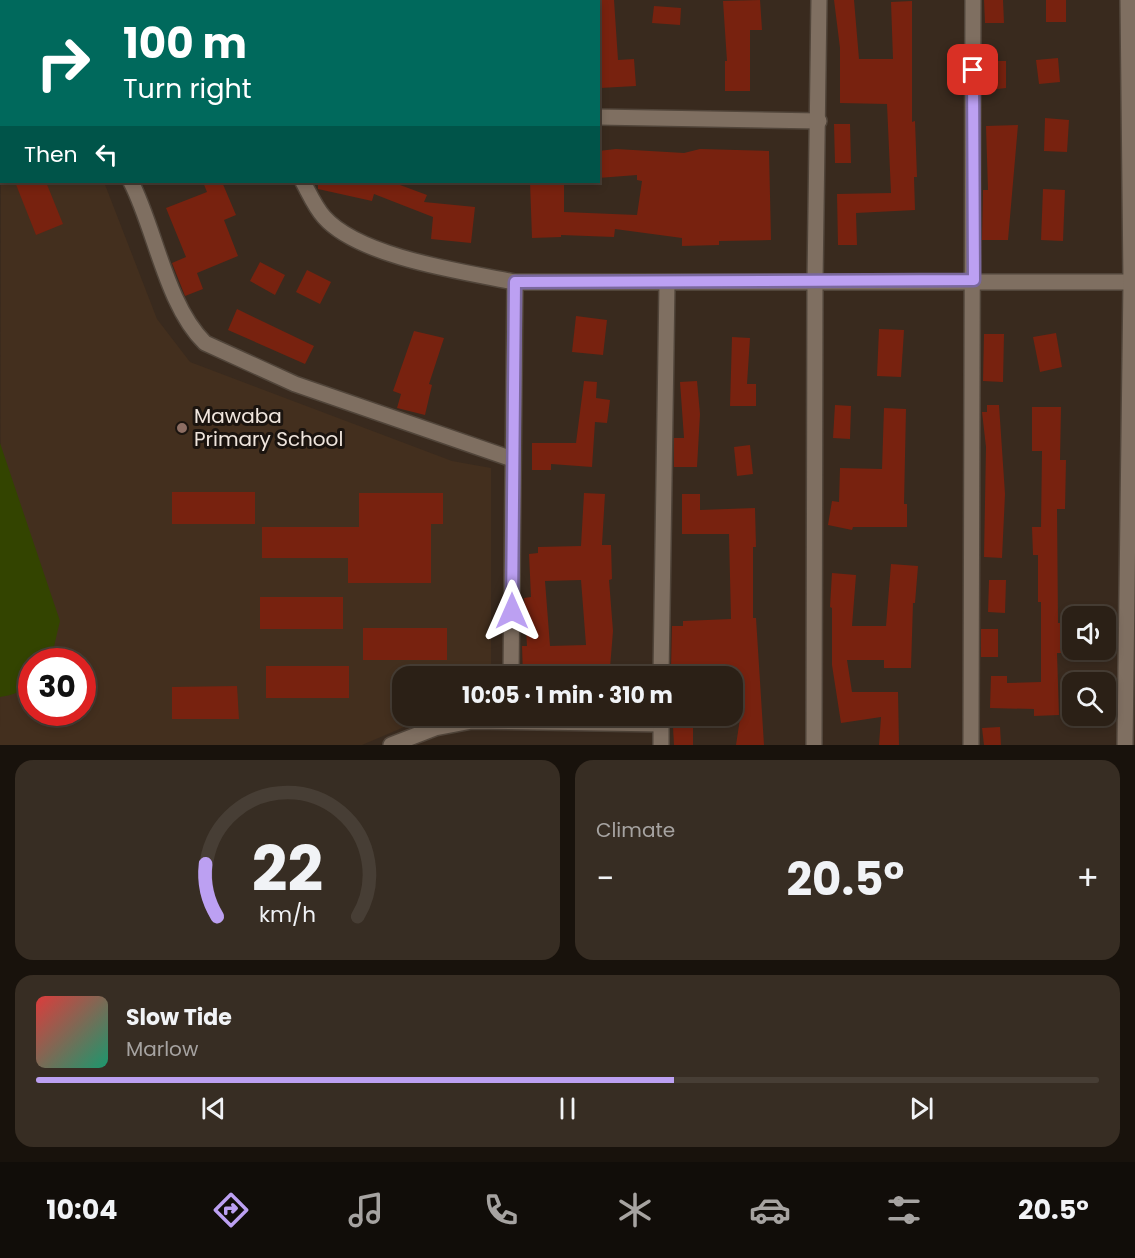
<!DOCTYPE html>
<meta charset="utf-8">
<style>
:root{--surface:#2b2016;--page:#372d23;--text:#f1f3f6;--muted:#a6a3a1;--line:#473e35;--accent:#bca0f2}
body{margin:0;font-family:Poppins,sans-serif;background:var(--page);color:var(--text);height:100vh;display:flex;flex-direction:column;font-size:22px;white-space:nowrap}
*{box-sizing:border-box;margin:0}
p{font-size:20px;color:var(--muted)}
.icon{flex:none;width:33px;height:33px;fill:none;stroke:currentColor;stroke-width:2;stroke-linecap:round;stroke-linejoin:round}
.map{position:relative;height:745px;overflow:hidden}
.side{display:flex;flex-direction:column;gap:15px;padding:15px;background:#18120c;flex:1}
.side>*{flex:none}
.hud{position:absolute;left:0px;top:0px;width:600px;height:183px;box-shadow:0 3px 9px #0003,0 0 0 2px var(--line);background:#00695c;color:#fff;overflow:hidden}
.fabs{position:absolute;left:1062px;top:606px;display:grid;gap:12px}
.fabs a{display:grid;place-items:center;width:54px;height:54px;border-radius:12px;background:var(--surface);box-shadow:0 3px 9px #0003,0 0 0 2px var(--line);font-size:30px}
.speed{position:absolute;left:18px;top:648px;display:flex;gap:12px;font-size:30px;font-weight:700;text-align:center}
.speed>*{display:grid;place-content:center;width:78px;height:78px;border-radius:50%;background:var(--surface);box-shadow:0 3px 9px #0003,0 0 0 2px var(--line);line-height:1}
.speed .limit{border:9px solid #d22;background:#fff;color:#111}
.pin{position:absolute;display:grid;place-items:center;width:51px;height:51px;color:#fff;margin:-26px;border-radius:12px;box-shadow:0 3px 9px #0006}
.me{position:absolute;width:66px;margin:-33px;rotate:0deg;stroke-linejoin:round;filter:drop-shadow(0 0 4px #0008)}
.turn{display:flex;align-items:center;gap:21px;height:126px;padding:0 24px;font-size:27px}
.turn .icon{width:78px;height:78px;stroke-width:2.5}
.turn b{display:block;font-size:42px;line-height:51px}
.then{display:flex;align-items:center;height:57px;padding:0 24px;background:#0003;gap:12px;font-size:22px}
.big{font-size:45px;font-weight:700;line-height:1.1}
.side .tile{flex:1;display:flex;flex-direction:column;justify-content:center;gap:9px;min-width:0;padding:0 21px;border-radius:18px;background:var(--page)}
.side .dial{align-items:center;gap:0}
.dial svg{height:156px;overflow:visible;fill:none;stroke:var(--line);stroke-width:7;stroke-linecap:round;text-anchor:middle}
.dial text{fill:var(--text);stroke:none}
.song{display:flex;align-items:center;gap:18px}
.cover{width:72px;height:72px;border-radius:9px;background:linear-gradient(135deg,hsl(0 70% 55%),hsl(160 70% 35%))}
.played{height:6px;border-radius:3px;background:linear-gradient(90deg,var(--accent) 60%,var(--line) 60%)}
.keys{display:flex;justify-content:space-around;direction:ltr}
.heat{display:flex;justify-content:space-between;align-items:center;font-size:33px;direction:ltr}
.side .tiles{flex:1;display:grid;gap:15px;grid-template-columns:1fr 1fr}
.tile:last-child{grid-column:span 2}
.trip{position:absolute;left:392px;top:666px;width:351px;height:60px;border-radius:18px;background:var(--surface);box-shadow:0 3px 9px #0003,0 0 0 2px var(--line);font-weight:700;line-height:60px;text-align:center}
.tab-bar{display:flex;height:96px;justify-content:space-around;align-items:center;background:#110d09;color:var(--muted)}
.tab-bar .icon{width:42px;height:42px}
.tab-bar .selected{color:var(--accent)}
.tab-bar b{font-size:27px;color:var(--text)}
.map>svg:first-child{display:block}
.built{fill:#432f1e;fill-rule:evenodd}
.green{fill:#340}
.building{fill:#78220f;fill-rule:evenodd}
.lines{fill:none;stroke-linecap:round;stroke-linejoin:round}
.street-casing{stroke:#51453a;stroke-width:18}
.street{stroke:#7f6f61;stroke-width:15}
.route-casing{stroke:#7a689d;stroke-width:15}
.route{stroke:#bca0f2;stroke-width:10}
.education-dot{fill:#8d6e63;stroke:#1b140f;stroke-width:2}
.labels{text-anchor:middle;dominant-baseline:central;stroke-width:6;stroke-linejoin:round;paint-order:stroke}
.poi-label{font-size:20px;fill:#efe5dd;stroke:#1b140f;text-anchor:start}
</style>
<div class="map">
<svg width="1135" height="745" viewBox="0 0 1135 745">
<rect width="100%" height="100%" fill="#392a1e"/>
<path class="built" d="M1,158L2,182H104L157,319L190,362L452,461L491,468V676H402V716H430L362,745H0ZM32,662H82V712H32Z"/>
<path class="green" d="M0,443L60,621L52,655L47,661L32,662C32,684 24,694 0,697Z"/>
<g class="building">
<polygon points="598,0 614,0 618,60 634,59 636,86 600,88"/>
<polygon points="760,0 762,30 750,30 750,91 725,91 725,61 727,61 723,1"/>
<polygon points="834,0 854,0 859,59 893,59 891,2 912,1 912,122 915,121 917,177 914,177 915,210 856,213 857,245 838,245 837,194 891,193 887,104 840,103 840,48"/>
<polygon points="984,0 1003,0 1004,23 985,23"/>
<rect x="1046" y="0" width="20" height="22"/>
<polygon points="654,6 681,8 680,25 652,23"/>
<polygon points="1058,58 1060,82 1039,84 1036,60"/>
<polygon points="989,61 1006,61 1006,88 989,90"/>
<polygon points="1045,118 1069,120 1067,152 1044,151"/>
<polygon points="834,124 850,124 851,163 835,163"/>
<polygon points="1018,125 1008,240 982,240 983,190 988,190 986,126"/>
<polygon points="616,149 684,153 700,149 769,151 771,240 719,241 719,245 682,246 682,238 615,229 614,237 561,235 561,237 532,238 530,182 564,182 564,212 637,215 642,181 637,180 637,175 598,178 598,151"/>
<polygon points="15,182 46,182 63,224 36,235"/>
<polygon points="203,182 222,182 236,215 224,220 238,256 197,273 203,289 185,296 172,263 186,257 166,208 207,192"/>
<polygon points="318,182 392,182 427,195 424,202 475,207 471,243 431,239 433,217 374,194 372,201 318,189"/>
<polygon points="1043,189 1065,190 1063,241 1041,240"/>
<polygon points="260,262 285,275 275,295 250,281"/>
<polygon points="307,270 331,282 320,304 296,292"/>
<polygon points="237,309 314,346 305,364 228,330"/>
<polygon points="576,316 607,320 603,355 572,352"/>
<polygon points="879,329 904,330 901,377 877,376"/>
<polygon points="414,331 444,338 429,384 432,385 425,415 397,408 401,394 393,391"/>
<polygon points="1056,333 1062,367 1040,372 1033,337"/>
<polygon points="984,334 1004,334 1003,382 983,381"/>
<polygon points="732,337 750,338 747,384 756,384 756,406 730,406"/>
<polygon points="584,381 597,382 596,398 610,400 607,423 595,422 592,467 551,464 551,470 532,470 532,443 576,443"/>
<polygon points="697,381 700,414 697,467 674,467 674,438 684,438 680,382"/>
<polygon points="835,405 851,406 850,439 833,438"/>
<polygon points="987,405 999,405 1005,494 1002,558 984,557 986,447 982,412 987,412"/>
<polygon points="1032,407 1061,407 1060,460 1066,460 1065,509 1057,509 1058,623 1062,623 1062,653 1057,653 1059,715 1034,716 1034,709 990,708 991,676 1007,676 1007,683 1041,682 1041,602 1038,602 1038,555 1033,555 1032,527 1041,527 1042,451 1032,451"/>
<polygon points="884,408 906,409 904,504 907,504 907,527 853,527 852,530 828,525 832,501 839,502 840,468 882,469"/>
<polygon points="750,445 753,474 737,476 734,447"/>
<rect x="172" y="492" width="83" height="32"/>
<polygon points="359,493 443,493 443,524 431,524 431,583 348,583 348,558 262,558 262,527 359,527"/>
<path d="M584,493L605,494L602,545H611L612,579L609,580L613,631L610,668L555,666V675L523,676L522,646H527L524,598L531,597L529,554L538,553V547L581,546ZM581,580L586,645L550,646L545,581Z"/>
<polygon points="682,494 700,494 700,510 755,508 756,547 753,547 753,618 756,618 764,745 736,745 741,712 732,713 732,676 719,676 718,666 671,668 672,626 683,626 683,621 731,619 729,534 682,534"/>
<polygon points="891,564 918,566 915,603 913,603 911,668 884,668 884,660 847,660 852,692 898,692 899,745 879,745 881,717 841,723 832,665 832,608 830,607 832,573 856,575 852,626 886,626"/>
<polygon points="989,580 1006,580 1005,613 988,612"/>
<rect x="260" y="597" width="83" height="32"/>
<rect x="363" y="628" width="84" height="32"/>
<rect x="981" y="629" width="17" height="28"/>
<rect x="266" y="666" width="83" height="32"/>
<polygon points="237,686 239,719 172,719 172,687"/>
<polygon points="693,726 693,745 674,745 673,727"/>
<polygon points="1000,727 1001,745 984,745 982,728"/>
</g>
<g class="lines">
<defs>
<g id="street">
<polyline points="40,0 41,2"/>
<polyline points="219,0 219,2"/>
<polyline points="391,0 392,2"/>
<polyline points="307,2 310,0"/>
<polyline points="598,117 819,121"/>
<polyline points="0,137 2,136"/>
<path d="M131,182C155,228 166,305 205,343L295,384L512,459"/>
<path d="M303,182C309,193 315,207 324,217C359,257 464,272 515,282H1135"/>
<polyline points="511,676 515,282"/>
<polyline points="661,676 667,283"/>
<polyline points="391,745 435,728 472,721 661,724"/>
<polyline points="661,745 661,716"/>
<polyline points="814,745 815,281 819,0"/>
<polyline points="971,745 973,0"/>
<polyline points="1125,745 1131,282 1128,0"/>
</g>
</defs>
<use href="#street" class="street-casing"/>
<use href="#street" class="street"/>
</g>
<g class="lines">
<defs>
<polyline id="route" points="512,611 515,282 974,280 973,70"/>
</defs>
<use href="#route" class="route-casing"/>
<use href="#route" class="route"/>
</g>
<circle class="education-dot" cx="182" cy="428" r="6"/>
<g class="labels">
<g class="poi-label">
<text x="194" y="416">Mawaba<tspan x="194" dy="23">Primary School</tspan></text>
</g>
</g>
</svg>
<div class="fabs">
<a><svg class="icon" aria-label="sound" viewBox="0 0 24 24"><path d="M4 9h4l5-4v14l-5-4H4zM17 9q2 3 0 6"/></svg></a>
<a><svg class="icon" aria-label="search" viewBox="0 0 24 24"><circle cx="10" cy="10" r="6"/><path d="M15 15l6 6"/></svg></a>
</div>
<div class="speed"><div class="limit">30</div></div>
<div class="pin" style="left:973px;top:70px;background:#d93025"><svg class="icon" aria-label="arrive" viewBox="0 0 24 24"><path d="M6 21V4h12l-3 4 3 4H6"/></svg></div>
<svg class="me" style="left:512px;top:611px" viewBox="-20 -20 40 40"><path d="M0-17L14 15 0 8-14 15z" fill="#bca0f2" stroke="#fff" stroke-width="4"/></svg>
<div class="trip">10:05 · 1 min · 310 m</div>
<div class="hud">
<div class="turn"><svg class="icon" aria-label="right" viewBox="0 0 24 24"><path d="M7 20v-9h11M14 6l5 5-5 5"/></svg><div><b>100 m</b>Turn right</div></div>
<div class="then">Then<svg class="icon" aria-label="left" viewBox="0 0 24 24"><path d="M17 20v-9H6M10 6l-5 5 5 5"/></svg></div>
</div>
</div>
<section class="side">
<div class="tiles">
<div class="tile dial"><svg viewBox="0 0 100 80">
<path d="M14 69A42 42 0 1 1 86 69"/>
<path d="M14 69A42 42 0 0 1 8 42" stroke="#bca0f2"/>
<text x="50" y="56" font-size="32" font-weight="700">22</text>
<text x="50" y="72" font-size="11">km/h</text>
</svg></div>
<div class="tile"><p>Climate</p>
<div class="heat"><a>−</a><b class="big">20.5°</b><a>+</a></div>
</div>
<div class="tile">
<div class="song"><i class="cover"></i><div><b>Slow Tide</b><p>Marlow</p></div></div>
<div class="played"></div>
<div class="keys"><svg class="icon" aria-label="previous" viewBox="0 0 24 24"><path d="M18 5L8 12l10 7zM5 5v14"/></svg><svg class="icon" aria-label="pause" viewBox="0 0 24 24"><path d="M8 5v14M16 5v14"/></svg><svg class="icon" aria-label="next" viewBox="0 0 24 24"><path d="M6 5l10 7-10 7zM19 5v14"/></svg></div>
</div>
</div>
</section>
<nav class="tab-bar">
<b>10:04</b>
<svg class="icon selected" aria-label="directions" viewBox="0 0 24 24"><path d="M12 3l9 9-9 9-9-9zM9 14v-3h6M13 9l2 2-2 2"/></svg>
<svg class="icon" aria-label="music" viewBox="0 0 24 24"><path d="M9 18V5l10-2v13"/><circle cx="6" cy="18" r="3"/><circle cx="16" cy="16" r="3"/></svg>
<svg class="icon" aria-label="phone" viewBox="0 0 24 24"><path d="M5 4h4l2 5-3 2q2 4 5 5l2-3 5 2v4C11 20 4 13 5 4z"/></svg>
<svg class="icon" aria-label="climate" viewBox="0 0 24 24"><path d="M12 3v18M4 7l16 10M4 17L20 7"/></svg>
<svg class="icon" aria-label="car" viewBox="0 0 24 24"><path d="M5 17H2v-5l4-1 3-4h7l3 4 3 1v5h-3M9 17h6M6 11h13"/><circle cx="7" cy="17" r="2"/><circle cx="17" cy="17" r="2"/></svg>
<svg class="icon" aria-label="filters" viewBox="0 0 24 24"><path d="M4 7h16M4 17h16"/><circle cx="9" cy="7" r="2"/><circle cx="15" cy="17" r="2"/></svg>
<b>20.5°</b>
</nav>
